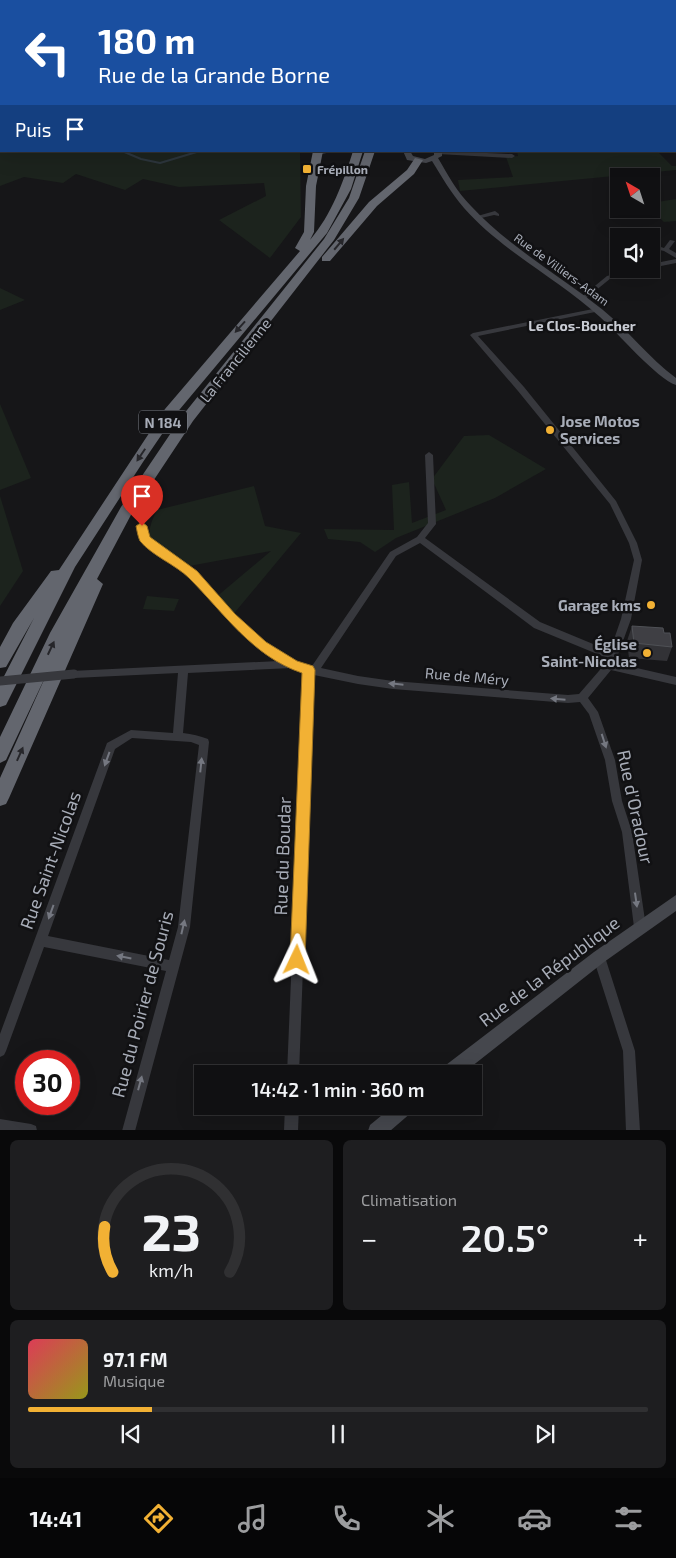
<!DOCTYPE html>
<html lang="fr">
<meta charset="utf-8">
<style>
:root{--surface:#101012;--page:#1e1e20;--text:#f1f3f6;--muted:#9c9d9f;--line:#303032;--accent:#f2b134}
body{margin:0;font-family:"Exo 2",sans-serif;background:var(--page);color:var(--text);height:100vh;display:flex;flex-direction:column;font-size:19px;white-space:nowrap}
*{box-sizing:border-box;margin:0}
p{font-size:16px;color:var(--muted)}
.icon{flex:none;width:28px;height:28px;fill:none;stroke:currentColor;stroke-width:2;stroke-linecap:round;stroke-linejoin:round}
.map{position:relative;height:1130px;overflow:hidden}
.panel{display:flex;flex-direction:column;gap:10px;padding:10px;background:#09090a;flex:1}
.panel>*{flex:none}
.banner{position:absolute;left:0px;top:0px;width:676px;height:152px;box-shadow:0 5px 20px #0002,0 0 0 1px var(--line);background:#1a4fa0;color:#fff;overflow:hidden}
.needle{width:32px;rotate:321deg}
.tools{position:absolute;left:610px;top:168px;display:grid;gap:10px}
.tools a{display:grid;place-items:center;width:50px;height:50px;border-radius:0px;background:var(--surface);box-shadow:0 5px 20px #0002,0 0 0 1px var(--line);font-size:25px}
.speed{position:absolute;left:15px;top:1050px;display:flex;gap:10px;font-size:25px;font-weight:700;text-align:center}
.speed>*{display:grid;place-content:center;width:65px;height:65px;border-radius:50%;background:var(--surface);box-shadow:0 5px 20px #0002,0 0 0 1px var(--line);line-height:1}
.speed .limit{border:8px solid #d22;background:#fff;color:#111}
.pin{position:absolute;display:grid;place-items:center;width:42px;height:42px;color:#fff;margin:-51px -21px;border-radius:50% 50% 50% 0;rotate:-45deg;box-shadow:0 0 5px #0007}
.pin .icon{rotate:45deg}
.me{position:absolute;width:55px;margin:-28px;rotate:2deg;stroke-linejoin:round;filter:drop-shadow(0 0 4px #0008)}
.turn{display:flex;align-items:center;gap:18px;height:105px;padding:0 15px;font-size:22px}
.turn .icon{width:65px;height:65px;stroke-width:2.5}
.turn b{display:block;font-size:35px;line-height:42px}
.then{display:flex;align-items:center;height:48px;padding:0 15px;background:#0003;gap:10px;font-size:19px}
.big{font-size:38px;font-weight:600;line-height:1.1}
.panel .card{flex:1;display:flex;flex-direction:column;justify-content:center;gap:8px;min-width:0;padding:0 18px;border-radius:8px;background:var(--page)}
.panel .dial{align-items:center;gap:0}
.dial svg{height:130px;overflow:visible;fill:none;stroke:var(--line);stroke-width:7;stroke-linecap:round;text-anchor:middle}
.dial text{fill:var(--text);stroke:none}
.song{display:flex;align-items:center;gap:15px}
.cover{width:60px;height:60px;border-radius:8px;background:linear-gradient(135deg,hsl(350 70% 55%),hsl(60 70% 35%))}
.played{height:5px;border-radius:2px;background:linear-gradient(90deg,var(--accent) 20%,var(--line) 20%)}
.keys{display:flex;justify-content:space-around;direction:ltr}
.heat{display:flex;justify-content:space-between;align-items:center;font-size:28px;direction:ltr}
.panel .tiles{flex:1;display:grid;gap:10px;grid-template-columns:1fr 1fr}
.card:last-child{grid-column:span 2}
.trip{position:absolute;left:194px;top:1065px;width:288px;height:50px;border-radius:0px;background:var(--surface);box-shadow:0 5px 20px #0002,0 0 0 1px var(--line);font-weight:600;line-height:50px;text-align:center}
.dock{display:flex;height:80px;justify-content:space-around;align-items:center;background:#060607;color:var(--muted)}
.dock .icon{width:35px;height:35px}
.dock .active{color:var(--accent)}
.dock b{font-size:22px;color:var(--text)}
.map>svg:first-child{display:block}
.green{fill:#1c231d}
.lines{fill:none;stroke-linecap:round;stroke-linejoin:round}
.stream{stroke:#2c353c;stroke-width:2}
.street{fill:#37383d;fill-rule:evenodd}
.secondary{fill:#45474d;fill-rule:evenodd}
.highway{fill:#63666e;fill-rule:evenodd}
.street-bridge{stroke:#37383d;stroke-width:9}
.wall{fill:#323236}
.building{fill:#3f3f44;stroke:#4f5156}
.oneway{fill:#26262a}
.oneway2{fill:#757881}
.route{fill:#f2b134;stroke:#9d7322}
.poi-dot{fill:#f2b134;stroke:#111113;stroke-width:2}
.labels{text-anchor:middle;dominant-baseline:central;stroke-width:5;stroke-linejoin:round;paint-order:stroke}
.far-poi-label{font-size:12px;font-weight:bold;fill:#a8adb8;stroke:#111113;text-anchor:start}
.far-street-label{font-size:12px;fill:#a8adb8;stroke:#111113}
.far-neighbourhood-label{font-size:14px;font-weight:bold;fill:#c9ccd4;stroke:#111113}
.shield{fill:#111113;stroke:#7b7e86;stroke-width:1}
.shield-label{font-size:14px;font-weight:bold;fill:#a8adb8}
.street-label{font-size:15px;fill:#a8adb8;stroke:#111113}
.poi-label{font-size:15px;font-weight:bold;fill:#a8adb8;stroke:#111113;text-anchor:end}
.near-street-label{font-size:18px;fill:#a8adb8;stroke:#111113}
</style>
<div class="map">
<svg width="676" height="1131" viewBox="0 0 676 1131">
<rect width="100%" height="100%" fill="#161618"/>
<g class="green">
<polygon points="0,0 155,1 1,1 1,151 300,151 301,217 270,258 219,220 266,196 264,183 179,187 143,179 125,190 76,174 63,183 24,177 0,186"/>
<polygon points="517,151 672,151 659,153 672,166 676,166 676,170 460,191 458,180 513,177 506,157 518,156"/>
<polygon points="676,199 676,221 664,222 650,209 651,203"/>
<polygon points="0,288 25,300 0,310"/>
<polygon points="0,404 31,478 0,490"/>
<polygon points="489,435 546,469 495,498 396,538 375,552 360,542 328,539 324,529 394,530 392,485 409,482 412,523 446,510 432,479 464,436"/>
<path d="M254,486L265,526L301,533L231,617L215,598L271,551L189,566L150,538C148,528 153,518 157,510Z"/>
<polygon points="0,496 23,571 0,606"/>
<polygon points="147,596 179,599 174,611 143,609"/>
</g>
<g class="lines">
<g class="stream">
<polyline points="122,151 141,159 160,163 200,151"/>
<polyline points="236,151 279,151"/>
</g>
<g class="street">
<polygon points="440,151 512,154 515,156 512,158 438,154 438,152"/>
<polygon points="495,211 499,214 499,216 494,215 477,219 474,217"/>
<polygon points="670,240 675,241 669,249 676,253 676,258 664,251 651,248 651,244 664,248"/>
<polygon points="676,259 676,263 651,268 651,264"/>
<polygon points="635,269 645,269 611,278 584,300 580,300 579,299 607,276"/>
<path d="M598,308L601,310L600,311L478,336L524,387L616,501L637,543L642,560L631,619L615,663L676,677V685L611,670L588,698L598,712L615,760L622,801L632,832L646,927L644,931L640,933L636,931L634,927L622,832L612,801L605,760L589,714L580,702L568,703L393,689L358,684L314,675L299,1074H287L304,671L292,668L188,673L183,733C192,734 200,736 208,739L209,742L190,927L135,1131H122L166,971L44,947L6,1051L4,1055L0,1057V1034L107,743L131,730L173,733L178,673L74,678L71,677L69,674L71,671L279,661L259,649L228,619L190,576L142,541L138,526L139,524H145L149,537L196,572L234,615L265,643L295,661L312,666L390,552L417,537L428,523L425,455L429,452L433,455L436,524L425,538L540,622L610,651L621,619L634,560L629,543L610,504L518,391L470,335L473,333ZM420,543L534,628L607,658L605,664L579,694L568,695L393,681L358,676L321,668L396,556ZM132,738L191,742L199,745L178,927L169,960L48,936L115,749Z"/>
<polygon points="599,951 603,953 605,957 635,1051 640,1131 626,1131 623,1051 593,957 595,953"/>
<polygon points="285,1106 299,1106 298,1131 284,1131"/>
<polygon points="0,1119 31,1124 36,1126 37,1131 0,1131"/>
</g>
<g class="secondary">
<polygon points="316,151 336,151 317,155 313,153"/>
<path d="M403,151H410L413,156L425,159L434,155V151H442V156L438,158C448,175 457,192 471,206C509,247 559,275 603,310C629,331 649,358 676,378V385C657,379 617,332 600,317C557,278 503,252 464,208C451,193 442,177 432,161L426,163L407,160Z"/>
<polygon points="676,895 676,911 604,962 462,1074 440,1074 442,1068 594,952"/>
<polygon points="393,1106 414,1106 412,1112 390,1131 368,1131 370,1125"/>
</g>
<g class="highway">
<polygon points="312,0 320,0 321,1 313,1"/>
<path d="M313,151H323L316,186L314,232L310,240C332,214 343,183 353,151H363L351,189L327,233L175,415L143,462L75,567L6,705L0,707V684L34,618L6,667L0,668V647L13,623L51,571L59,570L165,409L300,251L295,248L304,232L306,186Z"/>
<polygon points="365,151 375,151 359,198 334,240 193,421 132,513 97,579 103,584 9,798 6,804 0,806 0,778 48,671 6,760 0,763 0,737 50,633 121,507 183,415 324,239 349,198"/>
<polygon points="415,158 423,160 414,174 377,206 330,261 322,261 322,257 369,202 407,170"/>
</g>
<polyline class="street-bridge" points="0,681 74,674"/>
</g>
<polygon class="wall" points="632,626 664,633 672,647 667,661 629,658 627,641"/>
<polygon class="building" points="632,626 663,628 664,633 670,633 672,647 634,643"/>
<defs><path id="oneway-solid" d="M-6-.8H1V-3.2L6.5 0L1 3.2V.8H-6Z" transform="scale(1.25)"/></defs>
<g class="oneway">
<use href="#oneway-solid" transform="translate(339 244) rotate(-50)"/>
<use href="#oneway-solid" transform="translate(240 327) rotate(132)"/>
<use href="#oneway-solid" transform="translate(141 455) rotate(124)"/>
<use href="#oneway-solid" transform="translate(51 648) rotate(-65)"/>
<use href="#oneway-solid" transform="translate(20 754) rotate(-66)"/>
</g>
<g class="oneway2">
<use href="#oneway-solid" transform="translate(396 684) rotate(-174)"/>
<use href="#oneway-solid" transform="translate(558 699) rotate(-175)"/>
<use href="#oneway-solid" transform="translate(604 741) rotate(72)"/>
<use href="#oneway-solid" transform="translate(107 759) rotate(110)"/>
<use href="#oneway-solid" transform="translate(201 765) rotate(-84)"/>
<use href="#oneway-solid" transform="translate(636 900) rotate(82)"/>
<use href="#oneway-solid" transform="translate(51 912) rotate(110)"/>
<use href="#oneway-solid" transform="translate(183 927) rotate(-77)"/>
<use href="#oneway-solid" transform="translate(124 957) rotate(-169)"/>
<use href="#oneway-solid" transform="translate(140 1083) rotate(-75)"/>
</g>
<path class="route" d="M142,522L147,526L150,537L197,571L235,614L266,642L297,661L313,666L315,670L305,960L303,966L297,968L292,966L290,960L302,673C252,656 225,614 189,578C176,565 151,555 140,541C138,537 137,531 136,526Z"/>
<g class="poi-dot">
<rect x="302" y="164" width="10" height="10" rx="2.5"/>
<circle cx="550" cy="430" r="5"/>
<circle cx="651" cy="605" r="5"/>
<circle cx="647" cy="653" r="5"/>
</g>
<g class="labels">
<g class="far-poi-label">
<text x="317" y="169">Frépillon</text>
</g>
<g class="far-street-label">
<text transform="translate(562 269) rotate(36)">Rue de Villiers-Adam</text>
</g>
<g class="far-neighbourhood-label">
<text x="582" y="325">Le Clos-Boucher</text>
</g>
<rect class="shield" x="139" y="410.5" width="48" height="23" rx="4"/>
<g class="shield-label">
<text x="163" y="422">N 184</text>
</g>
<g class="street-label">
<text transform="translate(235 360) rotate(-51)">La Francilienne</text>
<text transform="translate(467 676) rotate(5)">Rue de Méry</text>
</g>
<g class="poi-label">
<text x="560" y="421" text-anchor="start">Jose Motos<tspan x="560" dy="17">Services</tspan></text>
<text x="641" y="605">Garage kms</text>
<text x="637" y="644">Église<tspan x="637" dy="17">Saint-Nicolas</tspan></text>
</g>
<g class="near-street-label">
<text transform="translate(636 807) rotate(78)">Rue d'Oradour</text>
<text transform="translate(282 856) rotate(-88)">Rue du Boudar</text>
<text transform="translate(50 860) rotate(-70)">Rue Saint-Nicolas</text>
<text transform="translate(549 971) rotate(-37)">Rue de la République</text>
<text transform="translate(142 1004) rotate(-75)">Rue du Poirier de Souris</text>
</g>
</g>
</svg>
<div class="tools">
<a><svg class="needle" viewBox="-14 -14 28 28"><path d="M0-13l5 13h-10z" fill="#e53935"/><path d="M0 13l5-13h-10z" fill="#9c9d9f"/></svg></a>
<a><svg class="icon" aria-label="sound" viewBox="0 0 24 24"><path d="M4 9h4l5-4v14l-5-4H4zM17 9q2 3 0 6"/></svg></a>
</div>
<div class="speed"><div class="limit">30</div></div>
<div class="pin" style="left:142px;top:526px;background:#d93025"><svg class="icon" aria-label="arrive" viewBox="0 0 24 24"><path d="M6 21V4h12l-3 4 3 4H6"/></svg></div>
<svg class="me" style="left:297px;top:960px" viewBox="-20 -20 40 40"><path d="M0-17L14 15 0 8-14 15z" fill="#f2b134" stroke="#fff" stroke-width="4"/></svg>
<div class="trip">14:42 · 1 min · 360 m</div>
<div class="banner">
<div class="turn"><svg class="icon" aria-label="left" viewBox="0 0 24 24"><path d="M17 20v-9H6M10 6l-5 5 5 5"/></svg><div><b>180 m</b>Rue de la Grande Borne</div></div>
<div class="then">Puis<svg class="icon" aria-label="arrive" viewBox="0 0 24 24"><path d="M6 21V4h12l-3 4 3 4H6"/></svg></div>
</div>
</div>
<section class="panel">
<div class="tiles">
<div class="card dial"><svg viewBox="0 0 100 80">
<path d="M14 69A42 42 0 1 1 86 69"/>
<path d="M14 69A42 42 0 0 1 9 41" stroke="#f2b134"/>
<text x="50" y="56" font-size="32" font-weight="700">23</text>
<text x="50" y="72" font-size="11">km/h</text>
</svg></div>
<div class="card"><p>Climatisation</p>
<div class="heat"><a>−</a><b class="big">20.5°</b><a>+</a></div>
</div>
<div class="card">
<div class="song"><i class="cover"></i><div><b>97.1 FM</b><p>Musique</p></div></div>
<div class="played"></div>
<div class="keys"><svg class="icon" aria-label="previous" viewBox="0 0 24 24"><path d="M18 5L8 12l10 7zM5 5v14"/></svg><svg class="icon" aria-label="pause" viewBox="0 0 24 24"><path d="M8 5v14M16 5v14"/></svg><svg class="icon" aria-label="next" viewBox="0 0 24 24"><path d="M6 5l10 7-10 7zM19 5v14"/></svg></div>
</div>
</div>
</section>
<nav class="dock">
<b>14:41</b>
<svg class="icon active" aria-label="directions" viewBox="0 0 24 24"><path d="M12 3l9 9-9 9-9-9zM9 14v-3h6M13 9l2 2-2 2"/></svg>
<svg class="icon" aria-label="music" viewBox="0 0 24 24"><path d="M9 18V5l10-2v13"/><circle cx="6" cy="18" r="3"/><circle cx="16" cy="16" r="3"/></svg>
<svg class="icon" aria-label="phone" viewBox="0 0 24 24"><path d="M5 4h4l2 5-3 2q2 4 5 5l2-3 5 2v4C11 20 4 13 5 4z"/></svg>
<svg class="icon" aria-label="climate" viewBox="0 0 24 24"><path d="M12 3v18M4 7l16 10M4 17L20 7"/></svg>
<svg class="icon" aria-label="car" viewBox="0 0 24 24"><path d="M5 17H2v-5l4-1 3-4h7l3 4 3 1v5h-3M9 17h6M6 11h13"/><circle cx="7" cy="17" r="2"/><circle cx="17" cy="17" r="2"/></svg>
<svg class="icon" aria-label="filters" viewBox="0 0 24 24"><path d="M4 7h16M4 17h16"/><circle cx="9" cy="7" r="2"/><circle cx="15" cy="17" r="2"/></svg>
</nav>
